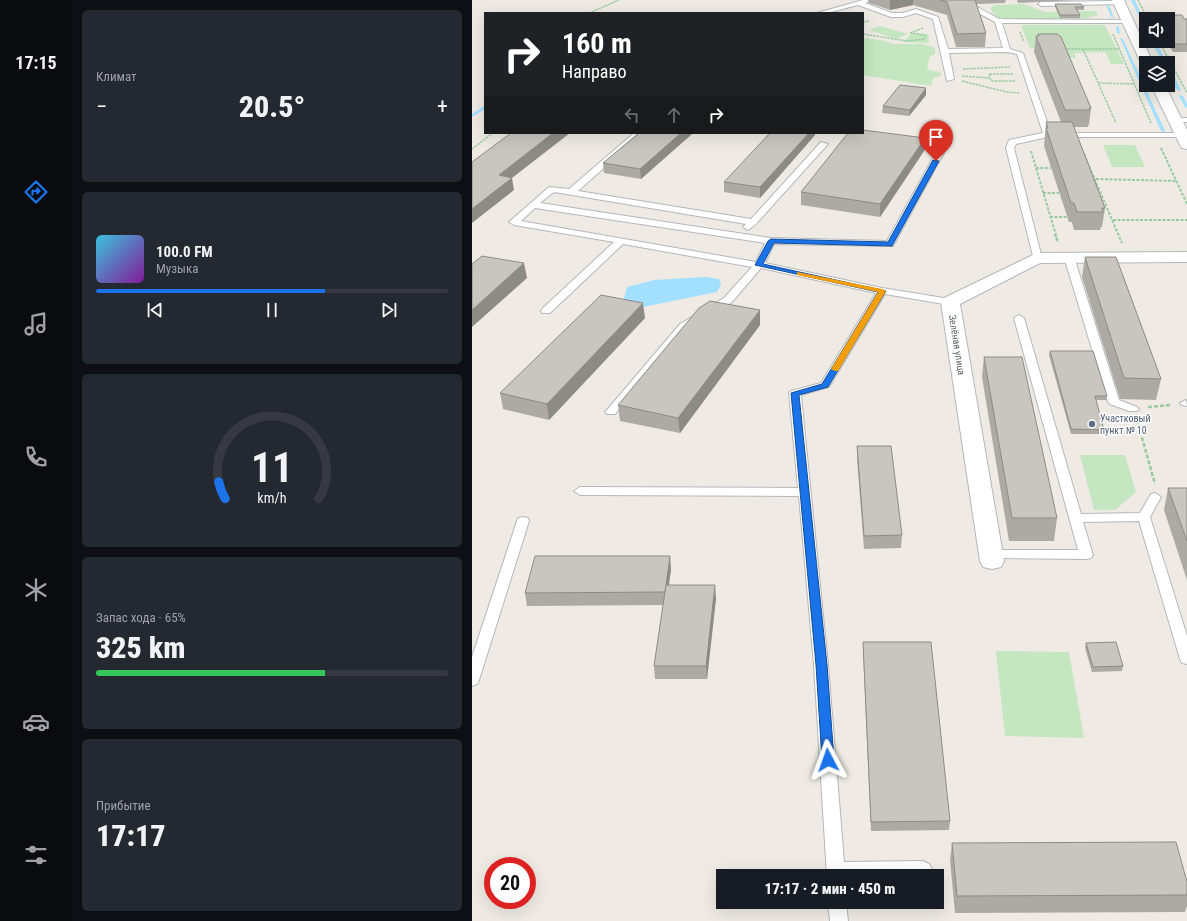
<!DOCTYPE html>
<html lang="ru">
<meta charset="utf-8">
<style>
:root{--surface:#171b24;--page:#242831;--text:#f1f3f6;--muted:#9ea1a6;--line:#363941;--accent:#1a73e8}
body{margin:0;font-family:"Roboto Condensed",sans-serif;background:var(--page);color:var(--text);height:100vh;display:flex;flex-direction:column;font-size:15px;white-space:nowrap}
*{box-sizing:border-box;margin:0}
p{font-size:13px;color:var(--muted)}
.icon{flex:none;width:22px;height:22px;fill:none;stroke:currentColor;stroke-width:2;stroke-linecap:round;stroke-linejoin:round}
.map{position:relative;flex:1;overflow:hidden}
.details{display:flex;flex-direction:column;gap:10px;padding:10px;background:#0d0f14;width:400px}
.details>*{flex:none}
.guide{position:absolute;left:12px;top:12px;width:380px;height:122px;border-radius:0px;box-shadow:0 4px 16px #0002;background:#202124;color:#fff;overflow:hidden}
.fabs{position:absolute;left:667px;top:12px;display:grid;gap:8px}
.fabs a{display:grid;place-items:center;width:36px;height:36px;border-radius:0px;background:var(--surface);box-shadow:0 4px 16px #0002;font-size:20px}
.speed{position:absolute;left:12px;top:857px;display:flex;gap:8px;font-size:20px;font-weight:700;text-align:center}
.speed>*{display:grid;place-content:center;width:52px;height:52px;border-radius:50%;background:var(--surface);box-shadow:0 4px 16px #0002;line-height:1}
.speed .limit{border:6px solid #d22;background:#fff;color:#111}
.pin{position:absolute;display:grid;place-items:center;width:34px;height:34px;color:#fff;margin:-41px -17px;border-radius:50% 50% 50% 0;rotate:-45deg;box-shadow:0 0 4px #0007}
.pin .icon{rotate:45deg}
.me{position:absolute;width:44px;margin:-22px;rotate:356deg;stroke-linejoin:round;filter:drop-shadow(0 0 3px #0008)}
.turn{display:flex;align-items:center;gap:14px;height:84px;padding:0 12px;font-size:18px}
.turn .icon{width:52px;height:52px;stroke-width:2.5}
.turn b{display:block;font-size:28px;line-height:34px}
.lanes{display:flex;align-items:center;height:38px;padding:0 12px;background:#0003;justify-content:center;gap:20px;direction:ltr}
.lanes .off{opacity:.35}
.big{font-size:30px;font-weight:800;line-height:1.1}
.details .card{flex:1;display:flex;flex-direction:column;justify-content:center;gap:6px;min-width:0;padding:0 14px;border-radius:6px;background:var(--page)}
.details .dial{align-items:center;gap:0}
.dial svg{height:104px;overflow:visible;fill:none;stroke:var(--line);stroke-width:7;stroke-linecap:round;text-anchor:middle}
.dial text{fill:var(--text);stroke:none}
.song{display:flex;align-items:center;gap:12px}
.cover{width:48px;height:48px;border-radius:6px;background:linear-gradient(135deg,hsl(190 70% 55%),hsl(290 70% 35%))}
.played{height:4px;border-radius:2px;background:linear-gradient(90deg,var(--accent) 65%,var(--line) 65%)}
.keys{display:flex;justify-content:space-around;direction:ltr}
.heat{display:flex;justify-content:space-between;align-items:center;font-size:22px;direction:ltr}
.charge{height:6px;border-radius:3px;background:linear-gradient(90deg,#34c759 65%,var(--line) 0)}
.trip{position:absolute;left:244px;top:869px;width:228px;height:40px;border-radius:0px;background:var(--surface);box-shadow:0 4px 16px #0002;font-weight:800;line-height:40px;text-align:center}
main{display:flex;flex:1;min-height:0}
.dock{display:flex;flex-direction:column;width:72px;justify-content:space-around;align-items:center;background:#090b0e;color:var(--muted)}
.dock .icon{width:28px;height:28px}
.dock .selected{color:var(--accent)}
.dock b{font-size:18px;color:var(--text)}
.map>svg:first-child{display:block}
.green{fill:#c4e6c0}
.water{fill:#a3e0ff}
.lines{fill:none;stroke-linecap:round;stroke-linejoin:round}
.stream{fill:#a3e0ff;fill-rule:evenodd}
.lane-casing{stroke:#b4b7bb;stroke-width:2}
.street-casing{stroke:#b4b7bb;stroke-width:2}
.secondary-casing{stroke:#b5b9be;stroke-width:2}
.path-far2{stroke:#9acaa3;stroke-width:1.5;stroke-dasharray:2.5 1;stroke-linecap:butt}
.path-far1{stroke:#9acaa3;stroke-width:2;stroke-dasharray:3 1.5;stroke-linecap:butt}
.path{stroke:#9acaa3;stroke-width:2.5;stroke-dasharray:4 2;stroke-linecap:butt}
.lane{fill:#fff;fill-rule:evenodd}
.street{fill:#fff;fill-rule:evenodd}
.secondary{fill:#fff;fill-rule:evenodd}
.wall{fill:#adaaa5}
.shaded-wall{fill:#8d8b86}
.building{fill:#c9c6c0;stroke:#8d8b86}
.route{fill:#1a73e8;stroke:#114b97}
.slow{fill:#f59e0b}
.service-dot{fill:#5c6f8a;stroke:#fff;stroke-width:1.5}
.labels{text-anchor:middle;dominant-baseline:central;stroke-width:3;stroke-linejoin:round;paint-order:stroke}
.street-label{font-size:10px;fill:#5c6165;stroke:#fff}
.service-label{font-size:10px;fill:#4e5e75;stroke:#fff;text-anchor:start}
</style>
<main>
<nav class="dock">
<b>17:15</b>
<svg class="icon selected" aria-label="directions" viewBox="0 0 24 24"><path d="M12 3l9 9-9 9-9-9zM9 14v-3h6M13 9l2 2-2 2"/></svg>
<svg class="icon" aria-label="music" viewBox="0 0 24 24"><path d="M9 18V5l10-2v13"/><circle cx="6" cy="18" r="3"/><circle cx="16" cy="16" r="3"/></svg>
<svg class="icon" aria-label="phone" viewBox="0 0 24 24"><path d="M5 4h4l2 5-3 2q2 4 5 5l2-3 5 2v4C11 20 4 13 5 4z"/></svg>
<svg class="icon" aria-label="climate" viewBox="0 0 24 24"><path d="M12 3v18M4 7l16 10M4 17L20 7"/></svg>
<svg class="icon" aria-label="car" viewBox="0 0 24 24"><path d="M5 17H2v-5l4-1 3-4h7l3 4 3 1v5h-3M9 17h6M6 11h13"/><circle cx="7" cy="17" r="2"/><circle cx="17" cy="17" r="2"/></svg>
<svg class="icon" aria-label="filters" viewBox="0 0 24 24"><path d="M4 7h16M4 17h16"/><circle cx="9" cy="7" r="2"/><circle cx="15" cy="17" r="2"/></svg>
</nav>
<section class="details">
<div class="card"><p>Климат</p>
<div class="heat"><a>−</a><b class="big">20.5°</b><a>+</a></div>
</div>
<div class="card">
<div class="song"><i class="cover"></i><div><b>100.0 FM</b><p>Музыка</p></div></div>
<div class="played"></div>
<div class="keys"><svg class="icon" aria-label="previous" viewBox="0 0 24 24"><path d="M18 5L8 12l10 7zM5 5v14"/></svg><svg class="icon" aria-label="pause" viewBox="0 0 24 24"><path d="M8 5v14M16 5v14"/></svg><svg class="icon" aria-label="next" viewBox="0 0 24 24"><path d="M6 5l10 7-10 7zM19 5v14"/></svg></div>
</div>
<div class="card dial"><svg viewBox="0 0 100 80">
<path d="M14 69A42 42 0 1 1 86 69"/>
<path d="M14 69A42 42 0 0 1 9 56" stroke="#1a73e8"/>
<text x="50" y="56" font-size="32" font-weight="700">11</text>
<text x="50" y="72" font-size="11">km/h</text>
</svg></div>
<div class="card"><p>Запас хода · 65%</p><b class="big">325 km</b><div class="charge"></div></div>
<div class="card"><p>Прибытие</p><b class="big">17:17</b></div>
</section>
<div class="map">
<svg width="715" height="921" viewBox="0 0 715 921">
<rect width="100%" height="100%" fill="#efebe4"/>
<g class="green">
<path d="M552,4L573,12L624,11L626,15C601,23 550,22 524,18L518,8L523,5Z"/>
<polygon points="549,25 633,25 652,64 639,64 633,52 602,53 604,58 591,58 587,48 558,48"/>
<polygon points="408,26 436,34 424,39 397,30"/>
<polygon points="439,34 456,34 457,43 431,42"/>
<polygon points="395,38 414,41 420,44 451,44 463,48 463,54 458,56 455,68 459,71 469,72 469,76 461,78 459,86 391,75 391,39"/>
<polygon points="631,145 663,145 673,167 640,167"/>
<polygon points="608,455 653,455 664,492 643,510 622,510"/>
<polygon points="524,651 597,652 612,738 533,736"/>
</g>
<polygon class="water" points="234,277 247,279 249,285 245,292 166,308 155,306 152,298 155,287 182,280"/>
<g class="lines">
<g class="stream">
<polygon points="631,0 635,0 635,1 632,2"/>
<polygon points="659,0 663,0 671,19 668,18"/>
<polygon points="634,4 637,5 642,18 639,17"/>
<polygon points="671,22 674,23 674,27 672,26"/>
<polygon points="644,26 647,27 648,34 645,33"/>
<polygon points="648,38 651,39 693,131 692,132 689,131"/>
<polygon points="679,41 683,41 693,59 692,60 689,59"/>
<polygon points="696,67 698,68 709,90 708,91 705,90 696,72"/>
<polygon points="708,95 711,96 715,104 715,108 713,107 707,96"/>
<polygon points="12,106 13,106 13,109 0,117 0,114"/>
</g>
<defs>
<g id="lane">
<polygon points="391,0 396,0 396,2 393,3 420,13 431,13 444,9 466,17 476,49 531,48 523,22 501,10 474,0 484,0 502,5 527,19 658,20 658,22 656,23 530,23 538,49 551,53 579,133 711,133 715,135 711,137 576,137 544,144 542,148 570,258 568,260 562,260 534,148 537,140 571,133 545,54 535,52 477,53 482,79 475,81 461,19 444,13 431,17 419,17 386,5 355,13 345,13"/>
<polygon points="647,1 650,3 649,4 569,6 566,4 569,2"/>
<rect x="701" y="118" width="14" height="4"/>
<path d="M162,133H171L106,191L279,219L349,142L356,144L284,224L276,230L271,227L274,224L82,192L68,203L299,238L415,241L467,147L471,145L475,147L421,246L302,244L293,263L410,288L478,299L483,302L478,305L413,294L357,387L329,395L356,665L372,862L451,861L457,864L460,869L457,874L452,876H355L342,665L327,496L108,495L102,491L108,487L326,488L317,393L319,391L349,383L404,293L289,268L260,302L216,328L143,414H135L133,412L135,410L208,324L252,298L280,267L151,244L78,313H70L69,311L70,309L142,242L42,225L37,222L77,187L97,189ZM63,208L293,243L284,262L49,221Z"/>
<polygon points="597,254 602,257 647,400 665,407 667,409 665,411 657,411 638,404 636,402 592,257"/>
<polygon points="547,315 552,318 609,514 668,513 679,494 683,493 689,497 678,517 715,636 715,664 710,663 708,659 667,521 611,522 621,555 619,558 614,559 519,558 514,557 512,554 514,551 519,550 606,550 542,318"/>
<polygon points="714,400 715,406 710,405 708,403"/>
<polygon points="51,517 56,518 57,521 7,680 5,684 0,686 0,657 45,521 46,518"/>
<polygon points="356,902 374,902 376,921 358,921"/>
</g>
<polygon id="street" points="715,252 715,262 568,263 488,304 532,561 529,567 520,569 511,567 508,561 469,302 472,298 565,253"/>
<g id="secondary">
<polygon points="640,0 652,0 681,63 674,63 674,67 669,63"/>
<polygon points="679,85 693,85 715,130 715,149 710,148 708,145"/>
</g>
</defs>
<use href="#lane" class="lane-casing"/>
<use href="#street" class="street-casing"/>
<use href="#secondary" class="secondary-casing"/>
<g class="path-far2">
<polyline points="666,0 676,19"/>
<polyline points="117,13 147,0"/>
<polyline points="391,22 397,21"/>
<polyline points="451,28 438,33 453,35 453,38"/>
<polyline points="548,32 552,42"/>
<polyline points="391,34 435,41 453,39"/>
<polyline points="641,34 679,123"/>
<polyline points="687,41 715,93"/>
<polyline points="592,49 648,49"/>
<polyline points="611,49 644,123"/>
<polyline points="491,69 538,67"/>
<polyline points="541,74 517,74 519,81 543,81"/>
<polyline points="490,76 518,78"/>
<polyline points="490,81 535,92 548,93"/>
<polyline points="627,83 663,84"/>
<polyline points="0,149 21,133"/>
</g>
<g class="path-far1">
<polyline points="689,148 715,204"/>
<polyline points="559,151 586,242"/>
<polyline points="612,154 650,243"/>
<polyline points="564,168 579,168"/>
<polyline points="624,179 704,181"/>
<polyline points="571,193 587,193"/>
<polyline points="578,217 595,217"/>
<polyline points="641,220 715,220"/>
<polyline points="583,234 585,241"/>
</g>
<g class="path">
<polyline points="676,407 699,405"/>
<polyline points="665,420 683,484"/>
</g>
<use href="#lane" class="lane"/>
<use href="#street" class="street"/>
<use href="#secondary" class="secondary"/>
</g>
<g class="wall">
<polygon points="396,0 534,0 533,3 504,4 514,33 513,47 484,47 475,15 441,5 418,10 397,3"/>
<polygon points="545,0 604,0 546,3"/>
<polygon points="583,4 612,7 612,10 605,10 608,15 608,18 588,18 583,7"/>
<polygon points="684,15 715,19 715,52 701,52 694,41 696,41 696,19 684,19"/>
<polygon points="566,34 619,108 617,125 616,125 616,127 602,127 633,208 630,227 629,227 628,230 602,230 600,222 597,222 572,146 574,122 589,122 562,52 564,36 566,36"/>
<polygon points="454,88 454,95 437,116 410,113 411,106"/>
<polygon points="167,133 221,133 169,179 132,173 131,163"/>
<polygon points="343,135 288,198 252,192 252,182"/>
<polygon points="452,151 408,217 329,205 329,192"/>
<polygon points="613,257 689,379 684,400 648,399 610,277"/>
<polygon points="173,318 77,420 31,409 28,393"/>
<polygon points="288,325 208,433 148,421 146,405"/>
<polygon points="578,351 635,396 634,400 624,400 632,430 631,434 599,434 577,355"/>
<polygon points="512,357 585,518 582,541 537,541 510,377"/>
<polygon points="385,446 430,535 429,548 392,549 385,459"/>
<polygon points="696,488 715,488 715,580 692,510"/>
<polygon points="199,569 197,585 244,598 235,679 183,679 182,666 191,605 55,606 53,593"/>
<polygon points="391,642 478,821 477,830 399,831 391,651"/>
<polygon points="614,643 651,666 650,671 620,672 613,648"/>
<polygon points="480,843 715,882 715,906 713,912 483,913 478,860"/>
</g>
<g class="shaded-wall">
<polygon points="418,0 441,0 441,5 418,10"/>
<polygon points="454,88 454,95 437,116 438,110"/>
<polygon points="81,133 98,133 40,178 42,190 0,223 0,209 27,175"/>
<polygon points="209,133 221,133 169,179 168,169"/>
<polygon points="337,133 343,133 343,135 288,198 288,187"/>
<polygon points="453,138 452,151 408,217 408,204"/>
<polygon points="52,263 55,278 0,327 0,310"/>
<polygon points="171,303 173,318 77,420 75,404"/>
<polygon points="288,310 288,325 208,433 206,418"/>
<polygon points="198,556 199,569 194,605 193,592"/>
<polygon points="243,585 244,598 235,679 234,666"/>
</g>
<g class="building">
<polygon points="468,0 503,0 514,33 485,34 475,2"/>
<polygon points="583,4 609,4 612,7 603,7 608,15 588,15"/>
<polygon points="684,15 710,15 712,19 715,19 715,44 702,44 696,34 696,19 687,19"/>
<polygon points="566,34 585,34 589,37 619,108 617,108 618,110 593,110 564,36 567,36"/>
<polygon points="428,85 454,88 438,110 411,106"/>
<polygon points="574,122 600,122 633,208 630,208 631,212 605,212 602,203 599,203 574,128 576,128"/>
<polygon points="391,130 453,138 408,204 329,192 376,133 391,133"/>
<polygon points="39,133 81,133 27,175 40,178 0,209 0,162"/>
<polygon points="167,133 209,133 168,169 131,163"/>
<polygon points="298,133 337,133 288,187 252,182"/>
<polygon points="10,256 52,263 0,310 0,264"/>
<polygon points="613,257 644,257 689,379 652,378"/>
<polygon points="129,295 171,303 75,404 28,393"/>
<polygon points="238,301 288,310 206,418 146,405 227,308"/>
<polygon points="578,351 621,351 635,396 623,396 632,430 599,429"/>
<polygon points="512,357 550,357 585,518 540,518"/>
<polygon points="385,446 419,446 430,535 392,536"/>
<polygon points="696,488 715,488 715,541"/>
<polygon points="63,556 198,556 193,592 53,593"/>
<polygon points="194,585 243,585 234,666 182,666"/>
<polygon points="391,642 459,642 478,821 399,822"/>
<polygon points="644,642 651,666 621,667 614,643"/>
<polygon points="704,842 715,882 715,895 485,896 480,843"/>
</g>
<polygon class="route" points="461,160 467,161 420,246 302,243 291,264 414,291 356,387 327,395 355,665 362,760 360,763 356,764 352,763 350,760 344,665 319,393 350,384 406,292 283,265 296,241 299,239 416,242"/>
<polygon class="slow" points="325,272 410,289 414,291 366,371 363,371 359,369 406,292 325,275"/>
<circle class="service-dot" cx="620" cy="424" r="4"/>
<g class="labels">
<g class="street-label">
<text transform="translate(485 345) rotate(81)">Зелёная улица</text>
</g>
<g class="service-label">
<text x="628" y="418">Участковый<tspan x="628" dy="12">пункт № 10</tspan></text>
</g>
</g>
</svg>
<div class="fabs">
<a><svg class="icon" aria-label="sound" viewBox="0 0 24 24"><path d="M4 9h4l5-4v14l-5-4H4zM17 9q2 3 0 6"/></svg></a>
<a><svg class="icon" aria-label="layers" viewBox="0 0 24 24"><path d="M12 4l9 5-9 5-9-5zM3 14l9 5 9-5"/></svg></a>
</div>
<div class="speed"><div class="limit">20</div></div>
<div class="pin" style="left:464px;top:161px;background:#d93025"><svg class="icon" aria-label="arrive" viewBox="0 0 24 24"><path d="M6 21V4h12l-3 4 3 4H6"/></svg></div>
<svg class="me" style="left:356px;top:760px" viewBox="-20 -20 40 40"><path d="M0-17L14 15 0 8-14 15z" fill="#1a73e8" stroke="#fff" stroke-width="4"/></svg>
<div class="trip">17:17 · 2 мин · 450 m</div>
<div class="guide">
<div class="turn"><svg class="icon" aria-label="right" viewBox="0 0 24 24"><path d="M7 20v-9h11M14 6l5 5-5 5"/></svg><div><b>160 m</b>Направо</div></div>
<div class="lanes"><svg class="icon off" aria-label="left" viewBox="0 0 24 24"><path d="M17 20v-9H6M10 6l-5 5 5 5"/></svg><svg class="icon off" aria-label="ahead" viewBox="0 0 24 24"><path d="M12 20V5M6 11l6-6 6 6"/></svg><svg class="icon" aria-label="right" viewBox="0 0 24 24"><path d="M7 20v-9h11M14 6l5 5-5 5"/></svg></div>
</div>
</div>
</main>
